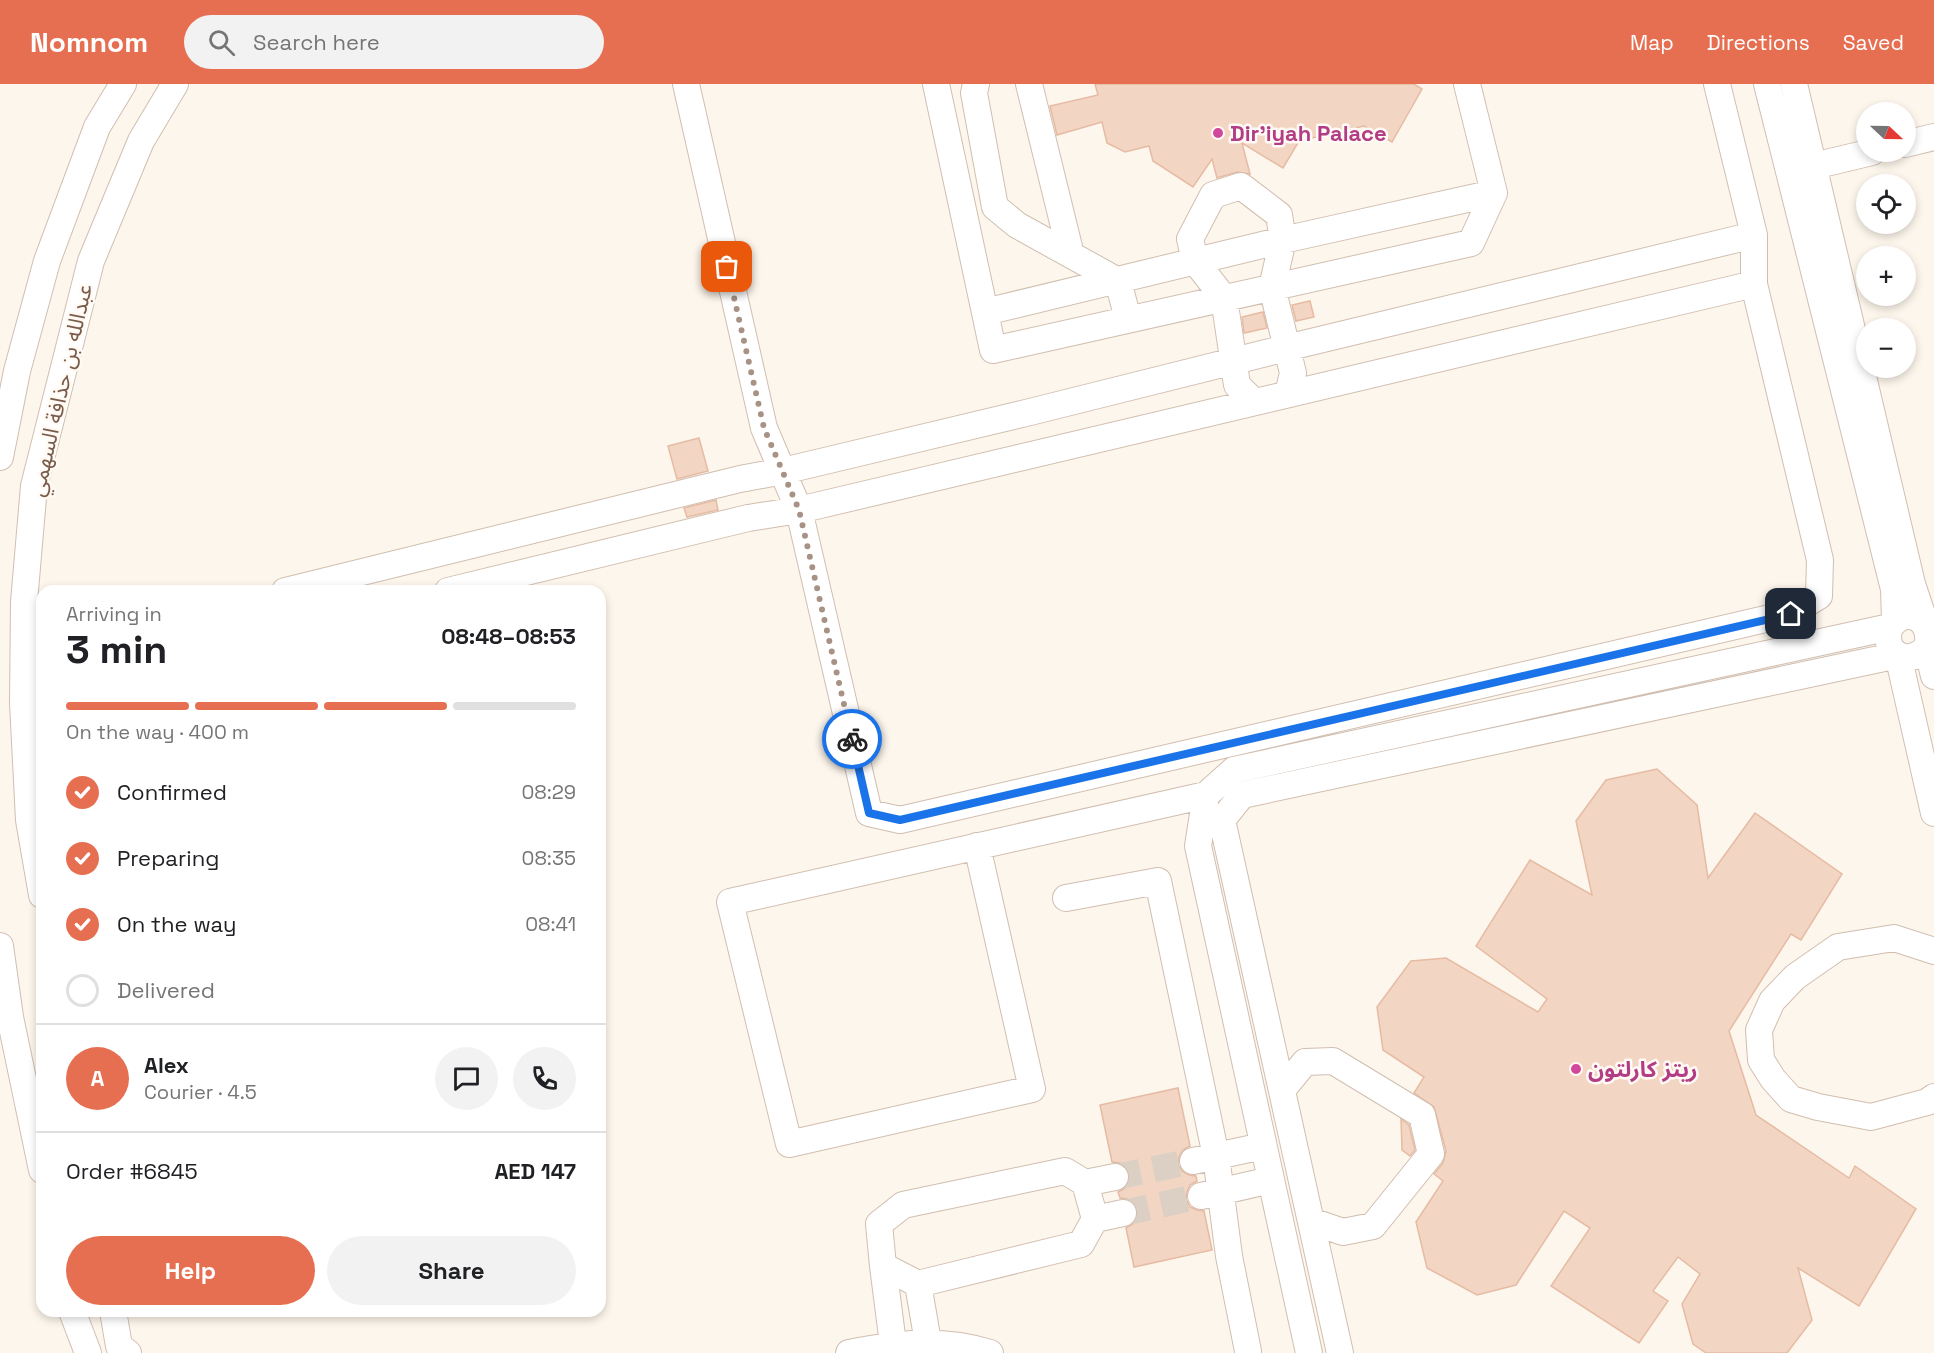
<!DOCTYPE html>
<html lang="en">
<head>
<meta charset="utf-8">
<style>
  :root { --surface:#fff; --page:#f2f2f2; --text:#202124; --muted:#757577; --line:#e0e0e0; --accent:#e76f51 }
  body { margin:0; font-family:"Space Grotesk","Noto Sans Arabic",sans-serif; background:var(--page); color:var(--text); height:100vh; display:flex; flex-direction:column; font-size:22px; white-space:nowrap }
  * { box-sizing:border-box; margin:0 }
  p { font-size:20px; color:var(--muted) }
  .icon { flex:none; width:33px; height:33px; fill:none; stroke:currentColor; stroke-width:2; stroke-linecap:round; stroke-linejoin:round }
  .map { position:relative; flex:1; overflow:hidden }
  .sheet { position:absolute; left:36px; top:501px; width:570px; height:732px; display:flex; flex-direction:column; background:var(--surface); border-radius:18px; box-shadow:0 3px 9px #0003 }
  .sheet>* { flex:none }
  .needle { width:39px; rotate:112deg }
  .tools { position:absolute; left:1856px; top:18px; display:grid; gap:12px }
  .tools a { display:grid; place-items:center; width:60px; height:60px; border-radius:50%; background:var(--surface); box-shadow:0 3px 9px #0003; font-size:30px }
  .pin { position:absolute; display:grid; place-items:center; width:51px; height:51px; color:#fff; margin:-26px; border-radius:12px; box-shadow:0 3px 9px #0006 }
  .courier { position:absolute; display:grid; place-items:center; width:60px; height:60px; margin:-30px; border:4px solid #1a73e8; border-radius:50%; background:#fff; color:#222; box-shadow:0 2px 8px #0007 }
  .headline em { font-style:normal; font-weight:700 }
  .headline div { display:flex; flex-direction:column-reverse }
  .headline { display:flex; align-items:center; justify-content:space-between; height:102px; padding:0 30px }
  h1 { font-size:39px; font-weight:700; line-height:45px }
  .bar { display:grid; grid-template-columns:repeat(4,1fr); gap:9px 6px; align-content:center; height:72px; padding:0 30px }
  .bar i { height:8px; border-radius:4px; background:var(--line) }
  .bar .on { background:var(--accent) }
  .bar p { grid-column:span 4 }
  .line { display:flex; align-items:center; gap:15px; padding:0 30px; border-top:2px solid var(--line) }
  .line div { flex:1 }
  .round { display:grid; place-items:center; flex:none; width:63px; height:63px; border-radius:32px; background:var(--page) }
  ol { padding:0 30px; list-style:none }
  li { display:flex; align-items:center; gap:18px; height:66px }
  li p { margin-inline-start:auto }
  li .icon { padding:6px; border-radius:50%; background:var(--accent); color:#fff; stroke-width:4 }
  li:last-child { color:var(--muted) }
  li i { width:33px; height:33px; border:3px solid var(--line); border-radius:50% }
  .primary-button { display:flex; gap:12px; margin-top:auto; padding:12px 30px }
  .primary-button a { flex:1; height:69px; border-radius:36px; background:var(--accent); color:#fff; font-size:24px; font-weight:700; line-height:69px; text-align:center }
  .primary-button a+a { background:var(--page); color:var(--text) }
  header { display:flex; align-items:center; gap:36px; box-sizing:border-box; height:84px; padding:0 30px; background:var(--accent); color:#fff }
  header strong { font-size:28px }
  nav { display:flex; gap:33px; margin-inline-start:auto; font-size:21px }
  .search { width:420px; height:54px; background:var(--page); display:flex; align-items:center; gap:15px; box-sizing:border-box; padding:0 21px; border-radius:33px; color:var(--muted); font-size:22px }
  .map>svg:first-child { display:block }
  .building { fill:#f3d5c3; stroke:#e6bba3; stroke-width:1.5 }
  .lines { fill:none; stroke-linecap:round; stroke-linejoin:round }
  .minor-tunnel { stroke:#dcd0c4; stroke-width:26; stroke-dasharray:26 13; stroke-linecap:butt }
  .minor-casing { stroke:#d1beb0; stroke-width:28 }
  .minor { stroke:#fff; stroke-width:26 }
  .done { stroke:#a89285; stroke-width:6; stroke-dasharray:0 10.8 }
  .route { stroke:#1a73e8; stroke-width:8 }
  .hotel-dot { fill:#d1479c; stroke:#fffaf3; stroke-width:2 }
  .labels { text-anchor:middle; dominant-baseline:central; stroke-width:5; stroke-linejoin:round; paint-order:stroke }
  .hotel-label { font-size:22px; font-weight:bold; fill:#b23c85; stroke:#fffaf3; text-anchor:start }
  .street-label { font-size:22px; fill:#7a5c4d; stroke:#fffaf3 }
</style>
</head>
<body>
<header>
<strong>Nomnom</strong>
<div class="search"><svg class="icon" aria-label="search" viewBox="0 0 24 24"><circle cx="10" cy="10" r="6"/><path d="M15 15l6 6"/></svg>Search here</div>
<nav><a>Map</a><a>Directions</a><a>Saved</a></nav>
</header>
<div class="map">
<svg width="1934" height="1269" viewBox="0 0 1934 1269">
  <rect width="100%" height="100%" fill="#fdf6ec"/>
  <path class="building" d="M1095 0H1414L1422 5 1392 58 1364 42 1299 57 1283 84 1242 59 1250 90 1237 88 1217 94 1212 75 1193 103 1153 77 1149 62 1125 68 1107 59 1102 38 1057 51 1050 22 1098 11Z
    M1310 217 1314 233 1296 237 1292 221Z
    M1263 228 1267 244 1244 249 1242 233Z
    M699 354 708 387 677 395 668 362Z
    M716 416 718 426 687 433 684 424Z
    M1657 685 1697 721 1708 794 1755 729 1842 790 1801 856 1791 850 1729 947 1756 1031 1849 1094 1855 1082 1916 1125 1859 1222 1798 1184 1812 1236 1787 1269H1706L1693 1260 1682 1220 1700 1190 1678 1173 1653 1207 1668 1217 1639 1259 1551 1202 1590 1144 1564 1127 1516 1201 1477 1211 1427 1184 1416 1138 1443 1097 1434 1090 1443 1079 1446 1067 1434 1023 1414 1009 1424 993 1383 966 1377 923 1411 877 1446 874 1538 928 1547 915 1476 862 1530 776 1592 811 1576 737 1606 696Z
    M1178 1004 1190 1062 1183 1066 1179 1073 1178 1080 1182 1087 1189 1091 1196 1092 1197 1097 1190 1101 1187 1108 1186 1115 1190 1123 1197 1126 1204 1127 1212 1166 1134 1183 1126 1144 1133 1140 1137 1133 1138 1126 1134 1119 1127 1115 1120 1114 1118 1108 1124 1105 1129 1098 1130 1089 1126 1083 1120 1079 1112 1078 1100 1021Z
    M1401 1035 1409 1041 1415 1066 1410 1072 1402 1066Z"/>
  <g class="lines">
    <path class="minor-tunnel" d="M1115 1093 1193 1077
      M1123 1129 1201 1112"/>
    <g class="minor-casing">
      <path id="minor" d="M686 0 764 344 799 426 869 729 900 736 1791 529 1819 512 1820 476 1754 200V151L1717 0
        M936 0 993 266 1471 159 1494 109 1467 0
        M976 0 974 9 995 123 1017 141 1118 197 1128 235
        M1029 0 1071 171
        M1767 0 1894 505 1895 536
        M1794 0 1912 500 1925 539
        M1905 60 1934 53
        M1797 86 1872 68
        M985 228 1283 156 1494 109
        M1254 318 1237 301 1224 214 1195 177 1190 155 1213 111 1241 102 1279 131 1283 156 1272 203 1293 289 1288 310
        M0 373 17 287 47 177 97 43 123 0
        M285 507 740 395 783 387 1030 328 1286 264 1754 151
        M448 507 748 434 799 426 1754 200
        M1927 563 1934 592
        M977 762 1032 1005 789 1060 730 818 1206 711
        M42 811 29 736 23 619 24 518 34 402 91 177 141 57 175 0
        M1066 814 1158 797 1216 1072 1229 1172 1248 1267
        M0 862 10 933 42 1086
        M1934 867 1894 854 1838 863 1795 893 1772 917 1759 946 1761 976 1773 995 1791 1015 1818 1023 1871 1033 1927 1018 1934 1013
        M1282 1006 1305 978 1333 977 1422 1031 1431 1070 1373 1142 1343 1148 1311 1137
        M1193 1077 1263 1062
        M1065 1087 1085 1099 1095 1135 1081 1160 918 1200 883 1182 879 1140 903 1121Z
        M1085 1099 1115 1093
        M1201 1112 1271 1096
        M1095 1135 1123 1129
        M883 1182 893 1260
        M918 1200 928 1258
        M72 1227 88 1269
        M113 1227 119 1262 128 1269
        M849 1269C897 1259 942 1254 990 1269
        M1309 1269 1198 762 1206 711 1234 686 1890 543C1907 520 1934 536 1927 563 1909 584 1881 570 1890 543
        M1340 1269 1222 736 1242 711 1898 571 1934 729"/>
    </g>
    <use href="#minor" class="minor"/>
  </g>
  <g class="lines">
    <path class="done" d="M727 183 764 344 799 426 852 655"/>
    <path class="route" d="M852 655 869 729 900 736 1791 530"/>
  </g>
  <g class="hotel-dot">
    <circle cx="1218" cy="49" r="6"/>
    <circle cx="1576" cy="985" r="6"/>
  </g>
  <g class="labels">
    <g class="hotel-label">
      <text x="1230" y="49">Dir'iyah Palace</text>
      <text x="1588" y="985">ريتز كارلتون</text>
    </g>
    <g class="street-label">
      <text transform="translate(60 306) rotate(-77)">عبدالله بن حذافة السهمي</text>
    </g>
  </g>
</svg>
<div class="tools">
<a><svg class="needle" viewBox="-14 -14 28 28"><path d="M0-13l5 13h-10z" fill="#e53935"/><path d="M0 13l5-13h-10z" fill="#757577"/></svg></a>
<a><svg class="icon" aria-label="locate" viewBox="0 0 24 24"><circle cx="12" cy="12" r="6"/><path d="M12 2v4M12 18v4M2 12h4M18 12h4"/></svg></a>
<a>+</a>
<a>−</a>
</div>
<div class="pin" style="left:727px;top:183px;background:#ea580c"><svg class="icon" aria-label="bag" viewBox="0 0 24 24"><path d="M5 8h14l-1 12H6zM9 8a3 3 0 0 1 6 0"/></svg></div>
<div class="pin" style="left:1791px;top:530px;background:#1f2937"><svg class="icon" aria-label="home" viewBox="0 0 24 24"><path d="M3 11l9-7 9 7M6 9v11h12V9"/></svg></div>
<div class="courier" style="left:852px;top:655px"><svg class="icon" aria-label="bike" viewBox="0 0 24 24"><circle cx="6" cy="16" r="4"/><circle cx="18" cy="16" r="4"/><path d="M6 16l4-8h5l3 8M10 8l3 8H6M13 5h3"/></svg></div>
<section class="sheet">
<div class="headline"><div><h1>3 min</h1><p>Arriving in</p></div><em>08:48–08:53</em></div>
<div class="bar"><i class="on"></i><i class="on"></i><i class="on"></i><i></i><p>On the way · 400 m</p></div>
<ol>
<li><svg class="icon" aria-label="check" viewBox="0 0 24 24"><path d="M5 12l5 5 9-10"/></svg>Confirmed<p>08:29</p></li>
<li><svg class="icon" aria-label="check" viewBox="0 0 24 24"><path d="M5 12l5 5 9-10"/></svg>Preparing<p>08:35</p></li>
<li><svg class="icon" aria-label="check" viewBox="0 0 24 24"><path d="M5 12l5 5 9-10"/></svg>On the way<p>08:41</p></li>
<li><i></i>Delivered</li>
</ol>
<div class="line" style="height:108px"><b class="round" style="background:var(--accent);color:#fff">A</b><div><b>Alex</b><p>Courier · 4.5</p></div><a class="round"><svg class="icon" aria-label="chat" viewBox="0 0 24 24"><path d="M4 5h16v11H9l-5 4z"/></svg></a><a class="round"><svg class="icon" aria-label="phone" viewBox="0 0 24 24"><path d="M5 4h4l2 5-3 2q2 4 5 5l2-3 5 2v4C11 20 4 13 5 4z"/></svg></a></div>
<div class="line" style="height:78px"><div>Order #6845</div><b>AED 147</b></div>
<div class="primary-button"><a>Help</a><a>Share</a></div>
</section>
</div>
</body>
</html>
